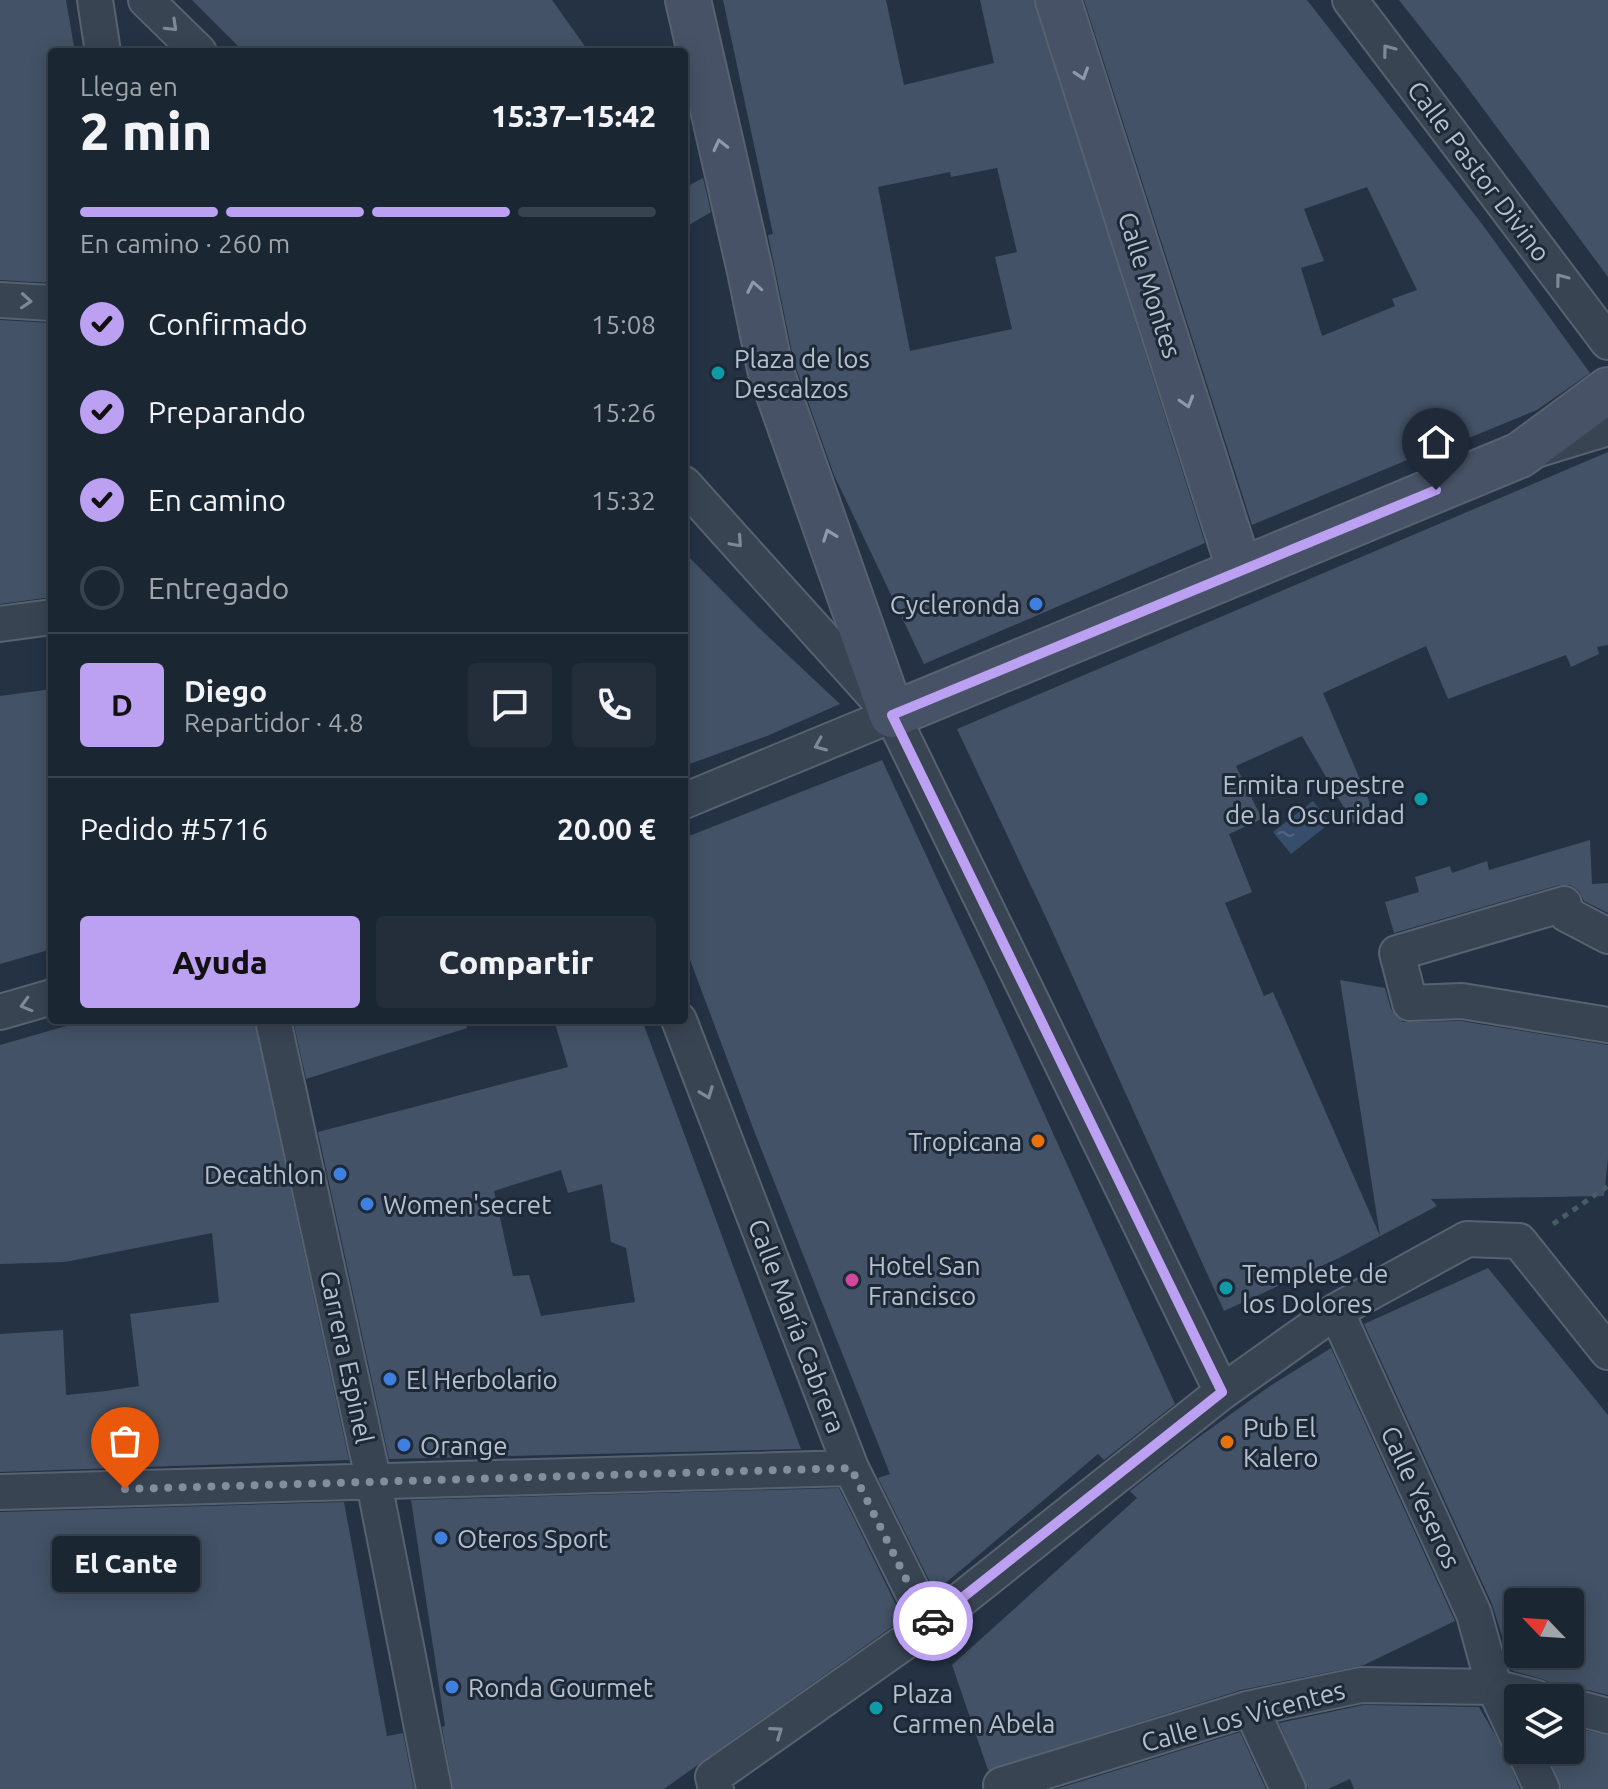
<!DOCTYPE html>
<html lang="es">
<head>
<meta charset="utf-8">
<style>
  :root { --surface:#1b2633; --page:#242e3b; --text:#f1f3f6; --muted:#a0a5ac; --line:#39434e; --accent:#bca0f2 }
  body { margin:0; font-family:Ubuntu,sans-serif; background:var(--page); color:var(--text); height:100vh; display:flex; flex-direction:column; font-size:30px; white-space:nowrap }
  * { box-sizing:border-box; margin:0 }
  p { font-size:26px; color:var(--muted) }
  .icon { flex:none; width:44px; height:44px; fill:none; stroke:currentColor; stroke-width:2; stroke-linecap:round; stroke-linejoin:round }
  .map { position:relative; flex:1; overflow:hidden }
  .sheet { position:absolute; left:48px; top:48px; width:640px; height:976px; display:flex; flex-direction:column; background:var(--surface); border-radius:8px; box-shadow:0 4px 20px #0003,0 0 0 2px var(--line) }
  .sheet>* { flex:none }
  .needle { width:52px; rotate:295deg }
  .buttons { position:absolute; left:1504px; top:1588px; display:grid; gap:16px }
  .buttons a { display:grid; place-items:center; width:80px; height:80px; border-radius:8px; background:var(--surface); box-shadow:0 4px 20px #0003,0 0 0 2px var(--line); font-size:40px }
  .pin { position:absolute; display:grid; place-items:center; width:68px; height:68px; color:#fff; margin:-82px -34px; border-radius:50% 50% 50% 0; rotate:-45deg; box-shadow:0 0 8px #0007 }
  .pin .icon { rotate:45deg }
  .courier { position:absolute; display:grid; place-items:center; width:80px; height:80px; margin:-40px; border:6px solid #bca0f2; border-radius:50%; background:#fff; color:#222; box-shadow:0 2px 10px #0007 }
  .bubble { position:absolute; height:56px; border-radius:8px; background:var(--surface); box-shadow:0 4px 20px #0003,0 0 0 2px var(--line); font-size:26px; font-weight:800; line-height:56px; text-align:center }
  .head em { font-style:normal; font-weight:800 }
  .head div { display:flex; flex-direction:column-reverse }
  .head { display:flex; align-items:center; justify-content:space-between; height:136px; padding:0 32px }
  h1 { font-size:52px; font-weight:800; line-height:60px }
  .bar { display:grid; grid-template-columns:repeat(4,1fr); gap:12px 8px; align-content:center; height:96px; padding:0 32px }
  .bar i { height:10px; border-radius:6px; background:var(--line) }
  .bar .current { background:var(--accent) }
  .bar p { grid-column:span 4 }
  .line { display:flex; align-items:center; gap:20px; padding:0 32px; border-top:2px solid var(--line) }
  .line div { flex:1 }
  .round { display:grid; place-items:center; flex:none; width:84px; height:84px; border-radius:8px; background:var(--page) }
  ol { padding:0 32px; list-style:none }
  li { display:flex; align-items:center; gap:24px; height:88px }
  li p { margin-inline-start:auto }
  li .icon { padding:8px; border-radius:50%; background:var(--accent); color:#111; stroke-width:4 }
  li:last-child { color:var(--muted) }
  li i { width:44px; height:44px; border:4px solid var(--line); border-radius:50% }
  .cta { display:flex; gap:16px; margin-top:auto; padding:16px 32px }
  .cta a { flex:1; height:92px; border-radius:8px; background:var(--accent); color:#111; font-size:32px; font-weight:800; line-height:92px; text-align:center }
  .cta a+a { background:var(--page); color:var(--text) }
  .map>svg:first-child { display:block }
  .water { fill:url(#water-ripples) }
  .building { fill:#435266; fill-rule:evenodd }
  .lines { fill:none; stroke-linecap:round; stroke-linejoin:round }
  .street-casing { stroke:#576270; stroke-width:38 }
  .secondary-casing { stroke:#576270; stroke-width:48 }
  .path { stroke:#455e61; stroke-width:5; stroke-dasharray:6 6; stroke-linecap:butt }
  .street { stroke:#394453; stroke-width:34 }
  .secondary { stroke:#475266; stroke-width:44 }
  .oneway { stroke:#7e8896 }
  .oneway2 { stroke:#8f99a9 }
  .done { stroke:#838e9d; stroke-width:8; stroke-dasharray:0 14.4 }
  .route { stroke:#bca0f2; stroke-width:10 }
  .culture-dot { fill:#0f9aa8; stroke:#1e2938; stroke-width:3 }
  .shop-dot { fill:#3f7fe0; stroke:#1e2938; stroke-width:3 }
  .food-dot { fill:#e8710a; stroke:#1e2938; stroke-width:3 }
  .hotel-dot { fill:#d1479c; stroke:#1e2938; stroke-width:3 }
  .labels { text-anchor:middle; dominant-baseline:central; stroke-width:6; stroke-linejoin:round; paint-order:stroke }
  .street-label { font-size:26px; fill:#b6bfcd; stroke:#1e2938 }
  .poi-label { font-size:26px; fill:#b6bfcd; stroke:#1e2938; text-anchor:start }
</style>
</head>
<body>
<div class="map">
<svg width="1608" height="1789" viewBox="0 0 1608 1789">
  <defs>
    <pattern id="water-ripples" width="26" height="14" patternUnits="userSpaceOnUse" patternTransform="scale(2)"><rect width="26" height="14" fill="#374d6c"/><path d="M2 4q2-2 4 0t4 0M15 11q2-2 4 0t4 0" fill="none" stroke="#526580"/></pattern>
  </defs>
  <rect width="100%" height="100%" fill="#243244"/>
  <path class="water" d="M1313 801 1330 823 1291 854 1273 832Z"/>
  <path class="building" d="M0 0H66L75 52H52V283L0 280Z
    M192 0H552L589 52H244Z
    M723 0H886L904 85 994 63 980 0H1034L1205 543 924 664 834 475 794 362 768 235 773 234ZM997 168 1017 252 995 257 1012 329 910 351 878 187 950 172 951 177Z
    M1084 0H1307L1482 224 1590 373 1537 410 1420 458 1419 455 1252 525ZM1367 187 1417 290 1392 299 1395 306 1322 336 1301 268 1324 261 1304 209Z
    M1399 0H1608V277L1461 79Z
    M703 178 711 212 684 228V188Z
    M0 320 52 323V597L0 604Z
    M1608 452V645L1597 647 1599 654 1571 667 1566 655 1448 699 1426 646 1323 693 1374 812 1353 823 1302 736 1236 766 1262 819 1229 834 1252 892 1225 903 1264 996 1273 992 1380 1236 1340 980 1385 988 1391 1009 1403 1022 1461 1021 1608 1045V1158L1604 1196 1431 1199 1437 1206 1339 1258 1224 1311 1048 922 957 729Z
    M684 552 757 626 840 704 767 736 684 766Z
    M52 689V949L0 964V696Z
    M882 760 984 980 1175 1404 1104 1460 1098 1454 935 1592 878 1478 890 1474 756 1136 684 944V838Z
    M1590 840 1592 884 1608 883V913L1584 901 1579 891 1570 885H1559L1394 933 1385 902 1419 892 1415 877 1450 866 1452 873 1487 861 1489 870Z
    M87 1020H254L349 1460 0 1472V1334L63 1330 66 1395 106 1391 139 1386 130 1314 219 1302 212 1233 65 1262 0 1264V1045Z
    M293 1020H466L467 1028 306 1079Z
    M554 1020H642L801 1449 389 1459 318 1132 568 1067ZM561 1170 568 1193 602 1184 611 1242 626 1248 635 1302 541 1316 529 1275 513 1276 494 1191Z
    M1488 1268 1608 1415V1695L1575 1687 1563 1688 1542 1679 1513 1671 1492 1604 1364 1324ZM1518 1602H1570V1654H1518Z
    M1331 1348 1455 1621 1364 1665 1241 1690 988 1770 952 1665 1137 1498 1130 1491 1192 1442 1270 1386Z
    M839 1488 903 1619 664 1789H453L442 1727 445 1726 411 1500Z
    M344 1502 387 1736 403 1733 414 1789H0V1512Z
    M1363 1705 1479 1707 1505 1752 1520 1789H1354L1350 1779 1328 1789H1308L1279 1723Z
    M1570 1727 1608 1735V1789H1562L1546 1750H1570Z
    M1240 1732 1266 1789H1056Z"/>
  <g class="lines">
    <g class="street-casing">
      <path id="street" d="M95 0 103 52
        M146 0 199 52
        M1350 0 1608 342
        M0 300 52 303
        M1539 449 1608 428
        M684 484 892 715 1222 1392
        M0 624 52 617
        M684 801 892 715
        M1608 936 1566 914 1564 904 1397 953 1410 1003 1462 1001 1608 1025
        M0 1012 52 997
        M273 1020 374 1483 434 1789
        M679 1020 851 1468 929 1625
        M1336 1311 1474 1614 1494 1687 1518 1738
        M0 1492 851 1468
        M1570 1706 1608 1716
        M1258 1724 1288 1789
        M1524 1750 1542 1789
        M1001 1785 1247 1709 1361 1685 1494 1687 1537 1698
        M716 1789 713 1777 929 1625 1222 1392 1336 1311 1467 1239 1519 1241 1608 1352"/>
    </g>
    <g class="secondary-casing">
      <path id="secondary" d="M688 0 750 271 770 369 892 715 1520 455 1608 390
        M1058 0 1240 571"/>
    </g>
    <path class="path" d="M1553 1224 1608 1186"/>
    <use href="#street" class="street"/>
    <use href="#secondary" class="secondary"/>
  </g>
  <defs><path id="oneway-chevron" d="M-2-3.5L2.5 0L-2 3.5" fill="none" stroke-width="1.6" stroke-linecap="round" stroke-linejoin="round" transform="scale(2)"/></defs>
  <g class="oneway">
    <use href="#oneway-chevron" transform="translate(172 26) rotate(44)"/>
    <use href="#oneway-chevron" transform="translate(1388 50) rotate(-127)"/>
    <use href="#oneway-chevron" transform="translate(1561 279) rotate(-127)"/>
    <use href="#oneway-chevron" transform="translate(26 301) rotate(4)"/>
    <use href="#oneway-chevron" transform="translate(737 542) rotate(48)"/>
    <use href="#oneway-chevron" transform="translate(820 745) rotate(157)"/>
    <use href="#oneway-chevron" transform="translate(26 1005) rotate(164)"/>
    <use href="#oneway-chevron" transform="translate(707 1093) rotate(69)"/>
    <use href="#oneway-chevron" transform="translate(777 1732) rotate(-35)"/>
  </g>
  <g class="oneway2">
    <use href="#oneway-chevron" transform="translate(1082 74) rotate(72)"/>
    <use href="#oneway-chevron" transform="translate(720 145) rotate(-103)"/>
    <use href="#oneway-chevron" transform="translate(754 287) rotate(-101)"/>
    <use href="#oneway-chevron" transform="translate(1187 402) rotate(73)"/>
    <use href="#oneway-chevron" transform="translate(829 535) rotate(-110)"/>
  </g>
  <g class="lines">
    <path class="done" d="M125 1489 851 1468 929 1625 933 1621"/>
    <path class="route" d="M933 1621 1222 1392 892 715 1436 490"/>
  </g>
  <g class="culture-dot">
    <circle cx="718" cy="373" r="8"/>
    <circle cx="1421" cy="799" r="8"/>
    <circle cx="1226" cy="1288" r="8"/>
    <circle cx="876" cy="1708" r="8"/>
  </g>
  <g class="shop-dot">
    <circle cx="1036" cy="604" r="8"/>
    <circle cx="340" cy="1174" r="8"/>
    <circle cx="367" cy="1204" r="8"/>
    <circle cx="390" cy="1379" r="8"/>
    <circle cx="404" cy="1445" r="8"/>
    <circle cx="441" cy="1538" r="8"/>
    <circle cx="452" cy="1687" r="8"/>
  </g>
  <g class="food-dot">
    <circle cx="1038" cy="1141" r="8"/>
    <circle cx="1227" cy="1442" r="8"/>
  </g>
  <circle class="hotel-dot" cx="852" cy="1280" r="8"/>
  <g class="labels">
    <g class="street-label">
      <text transform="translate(1479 171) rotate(53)">Calle Pastor Divino</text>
      <text transform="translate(1150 285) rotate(72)">Calle Montes</text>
      <text transform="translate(797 1326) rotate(69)">Calle María Cabrera</text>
      <text transform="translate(347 1357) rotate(78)">Carrera Espinel</text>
      <text transform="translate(1421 1497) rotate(65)">Calle Yeseros</text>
      <text transform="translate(1243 1716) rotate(-15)">Calle Los Vicentes</text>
    </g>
    <g class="poi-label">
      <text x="734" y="358">Plaza de los<tspan x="734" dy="30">Descalzos</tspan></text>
      <text x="1020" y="604" text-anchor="end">Cycleronda</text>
      <text x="1405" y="784" text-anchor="end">Ermita rupestre<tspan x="1405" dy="30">de la Oscuridad</tspan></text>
      <text x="1022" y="1141" text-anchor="end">Tropicana</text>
      <text x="324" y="1174" text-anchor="end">Decathlon</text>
      <text x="383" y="1204">Women'secret</text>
      <text x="868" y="1265">Hotel San<tspan x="868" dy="30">Francisco</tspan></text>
      <text x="1242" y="1273">Templete de<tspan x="1242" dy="30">los Dolores</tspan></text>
      <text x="406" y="1379">El Herbolario</text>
      <text x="1243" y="1427">Pub El<tspan x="1243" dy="30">Kalero</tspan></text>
      <text x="420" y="1445">Orange</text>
      <text x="457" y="1538">Oteros Sport</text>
      <text x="468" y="1687">Ronda Gourmet</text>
      <text x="892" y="1693">Plaza<tspan x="892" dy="30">Carmen Abela</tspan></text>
    </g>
  </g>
</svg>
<div class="buttons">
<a><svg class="needle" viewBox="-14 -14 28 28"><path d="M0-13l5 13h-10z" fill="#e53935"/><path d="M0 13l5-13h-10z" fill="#a0a5ac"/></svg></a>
<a><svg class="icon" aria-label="layers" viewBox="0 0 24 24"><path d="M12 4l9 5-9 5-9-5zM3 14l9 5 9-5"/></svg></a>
</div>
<div class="pin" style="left:125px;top:1489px;background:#ea580c"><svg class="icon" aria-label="bag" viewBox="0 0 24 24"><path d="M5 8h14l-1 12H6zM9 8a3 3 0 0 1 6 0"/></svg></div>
<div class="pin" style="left:1436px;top:490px;background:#1f2937"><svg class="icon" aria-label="home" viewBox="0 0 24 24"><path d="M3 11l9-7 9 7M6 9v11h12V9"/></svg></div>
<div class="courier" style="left:933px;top:1621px"><svg class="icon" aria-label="car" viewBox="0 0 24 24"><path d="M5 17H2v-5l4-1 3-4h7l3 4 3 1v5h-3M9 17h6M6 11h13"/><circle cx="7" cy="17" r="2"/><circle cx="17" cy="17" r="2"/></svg></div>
<div class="bubble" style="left:52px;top:1536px;width:148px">El Cante</div>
<section class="sheet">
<div class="head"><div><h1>2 min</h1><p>Llega en</p></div><em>15:37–15:42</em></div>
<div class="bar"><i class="current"></i><i class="current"></i><i class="current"></i><i></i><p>En camino · 260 m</p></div>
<ol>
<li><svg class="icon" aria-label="check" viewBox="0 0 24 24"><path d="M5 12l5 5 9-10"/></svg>Confirmado<p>15:08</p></li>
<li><svg class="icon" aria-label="check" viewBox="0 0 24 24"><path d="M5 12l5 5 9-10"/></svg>Preparando<p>15:26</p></li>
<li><svg class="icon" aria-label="check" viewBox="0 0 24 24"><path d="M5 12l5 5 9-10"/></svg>En camino<p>15:32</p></li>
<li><i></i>Entregado</li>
</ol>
<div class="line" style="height:144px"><b class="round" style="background:var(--accent);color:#111">D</b><div><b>Diego</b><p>Repartidor · 4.8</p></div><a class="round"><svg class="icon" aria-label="chat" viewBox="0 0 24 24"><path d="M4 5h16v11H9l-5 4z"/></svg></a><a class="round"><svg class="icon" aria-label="phone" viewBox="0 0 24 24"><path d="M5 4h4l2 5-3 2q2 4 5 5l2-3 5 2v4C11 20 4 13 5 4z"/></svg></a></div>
<div class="line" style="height:104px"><div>Pedido #5716</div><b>20.00 €</b></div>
<div class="cta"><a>Ayuda</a><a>Compartir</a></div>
</section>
</div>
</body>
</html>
